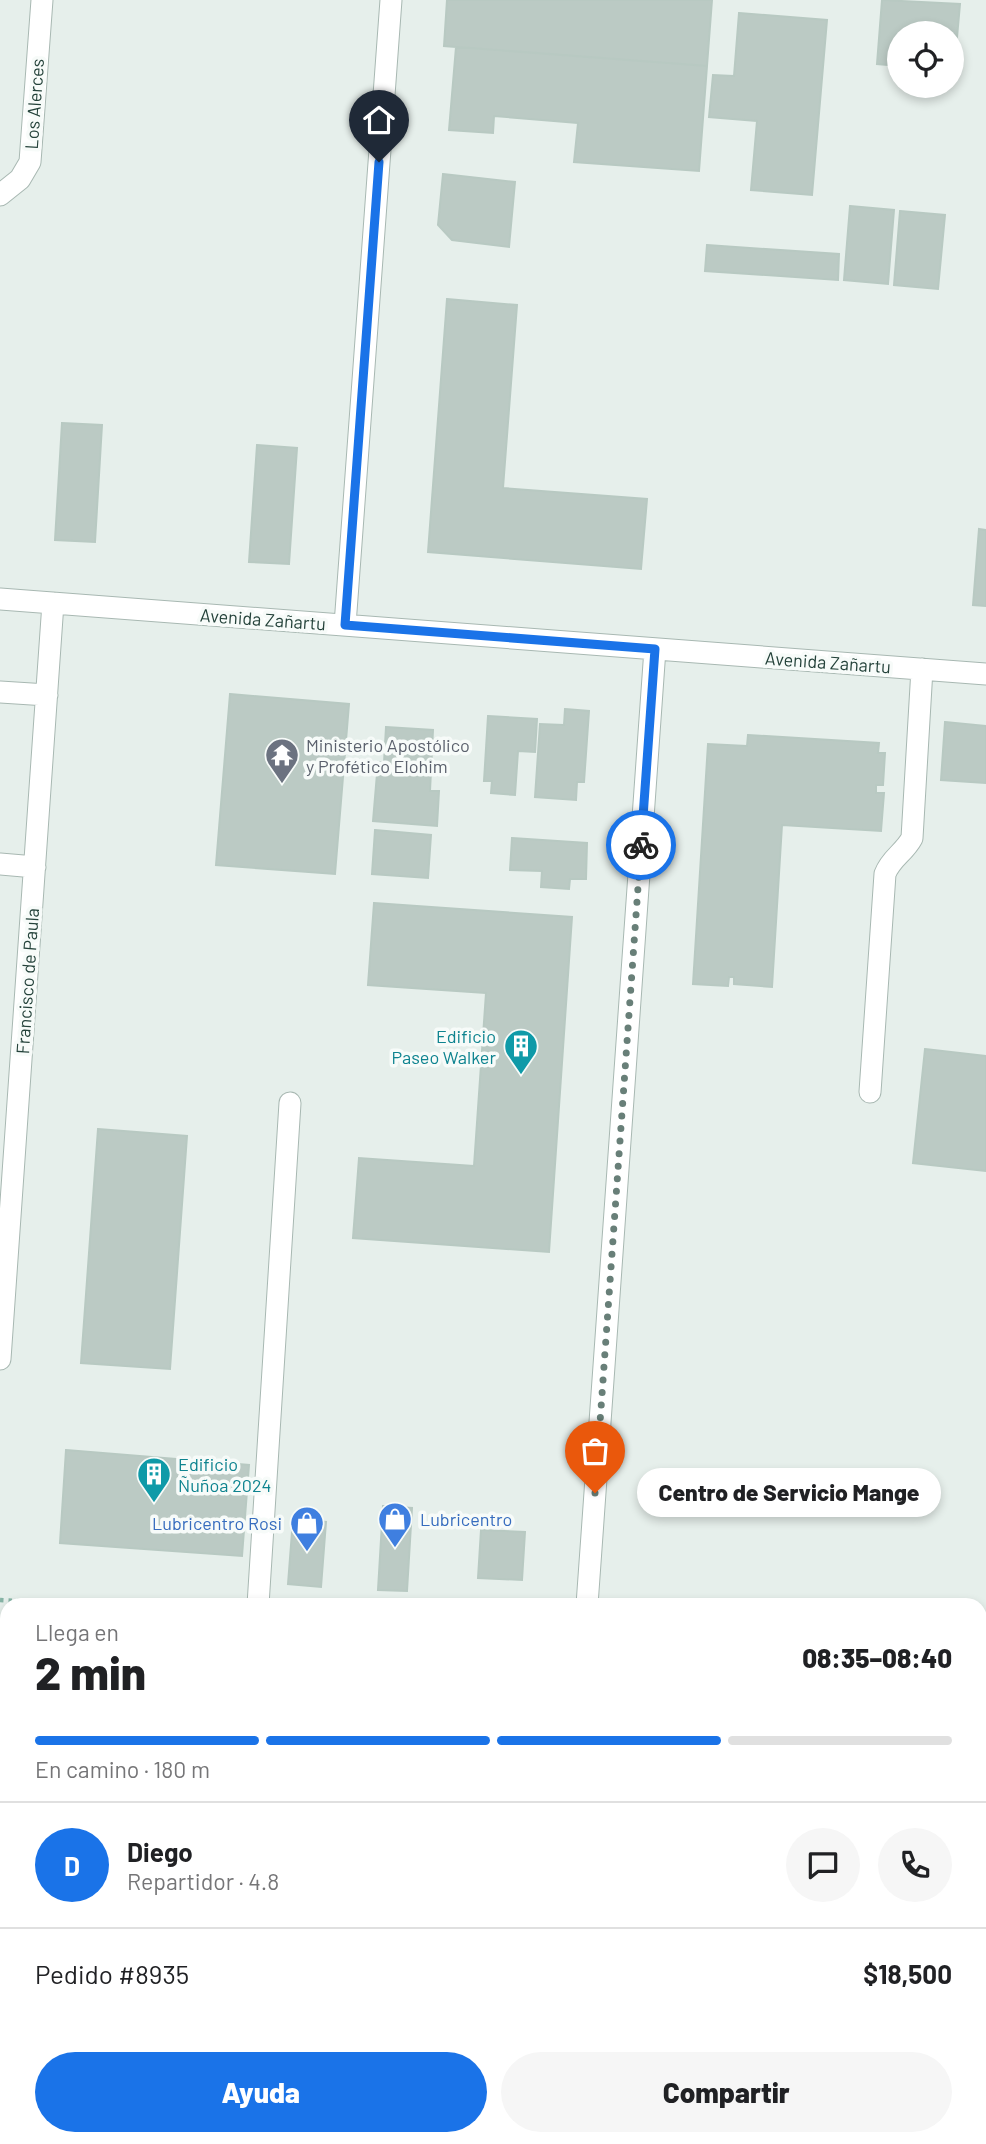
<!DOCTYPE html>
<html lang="es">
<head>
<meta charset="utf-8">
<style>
  :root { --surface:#fff; --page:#f6f6f6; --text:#202124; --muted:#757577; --line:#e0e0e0; --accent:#1a73e8 }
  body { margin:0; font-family:Barlow,sans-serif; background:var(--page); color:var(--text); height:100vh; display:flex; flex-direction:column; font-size:26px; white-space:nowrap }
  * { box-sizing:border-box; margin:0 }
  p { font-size:23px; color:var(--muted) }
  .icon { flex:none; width:38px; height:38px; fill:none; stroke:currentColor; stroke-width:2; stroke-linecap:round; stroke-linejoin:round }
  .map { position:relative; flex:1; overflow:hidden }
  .side { position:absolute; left:0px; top:1598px; width:987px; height:548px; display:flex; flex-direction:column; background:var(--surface); border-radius:21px 21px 0 0; box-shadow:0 4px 10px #0003 }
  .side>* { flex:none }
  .buttons { position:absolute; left:887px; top:21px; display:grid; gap:14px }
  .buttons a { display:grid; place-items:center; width:77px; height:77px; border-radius:50%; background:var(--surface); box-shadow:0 4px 10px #0003; font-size:35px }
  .pin { position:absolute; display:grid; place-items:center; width:60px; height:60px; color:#fff; margin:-72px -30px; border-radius:50% 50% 50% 0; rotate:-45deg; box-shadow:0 0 7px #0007 }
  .pin .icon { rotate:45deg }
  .courier { position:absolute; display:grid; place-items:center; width:70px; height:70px; margin:-35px; border:5px solid #1a73e8; border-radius:50%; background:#fff; color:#222; box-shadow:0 2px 9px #0007 }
  .bubble { position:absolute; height:49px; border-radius:24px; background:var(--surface); box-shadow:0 4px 10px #0003; font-size:23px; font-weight:800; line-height:49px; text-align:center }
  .summary em { font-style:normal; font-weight:800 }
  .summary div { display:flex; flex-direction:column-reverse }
  .summary { display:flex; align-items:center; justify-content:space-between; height:119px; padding:0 35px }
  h1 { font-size:46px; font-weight:800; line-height:52px }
  .bar { display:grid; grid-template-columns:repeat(4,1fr); gap:10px 7px; align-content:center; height:84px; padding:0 35px }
  .bar i { height:9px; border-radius:5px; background:var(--line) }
  .bar .selected { background:var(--accent) }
  .bar p { grid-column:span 4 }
  .line { display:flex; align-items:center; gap:18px; padding:0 35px; border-top:2px solid var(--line) }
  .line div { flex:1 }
  .round { display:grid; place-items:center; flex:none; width:74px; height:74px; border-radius:37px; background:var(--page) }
  .button { display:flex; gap:14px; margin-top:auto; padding:14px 35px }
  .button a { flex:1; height:80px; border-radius:42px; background:var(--accent); color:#fff; font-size:28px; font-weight:800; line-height:80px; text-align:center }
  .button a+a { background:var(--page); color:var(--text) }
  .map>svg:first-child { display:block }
  .green { fill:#bfe0c8 }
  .building { fill:#bbcac4; stroke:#b8c9c2; stroke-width:2 }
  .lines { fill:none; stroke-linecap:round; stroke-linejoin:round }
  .minor-casing { stroke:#a8b8b2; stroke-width:23 }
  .major-casing { stroke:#c2cac8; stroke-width:23 }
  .path { stroke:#86b3a5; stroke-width:4.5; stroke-dasharray:3.5 5; stroke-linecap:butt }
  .minor { stroke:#fff; stroke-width:21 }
  .major { stroke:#6aa596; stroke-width:21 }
  .done { stroke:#687f78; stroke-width:7; stroke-dasharray:0 12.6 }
  .route { stroke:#1a73e8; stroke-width:9 }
  .labels { text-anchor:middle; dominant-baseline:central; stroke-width:7; stroke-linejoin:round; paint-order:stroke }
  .street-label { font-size:18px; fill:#24423a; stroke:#f7fbf9 }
  .worship-label { font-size:18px; fill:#5b616d; stroke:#f7fbf9; text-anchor:start }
  .culture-label { font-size:18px; fill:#0d838f; stroke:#f7fbf9; text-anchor:end }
  .shop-label { font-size:18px; fill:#366cbe; stroke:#f7fbf9; text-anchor:start }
</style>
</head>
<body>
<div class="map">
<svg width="986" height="2144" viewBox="0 0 986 2144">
  <rect width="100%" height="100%" fill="#e6efeb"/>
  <path class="green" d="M0 1676 7 1677V1749H0Z
    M980 1735H986V1818L980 1817Z"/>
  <path class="building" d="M447 0H712L707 66 444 46Z
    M882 0 960 4 954 71 952 70V33H900V66L877 64Z
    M739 13 827 20 812 195 751 190 757 121 709 117 713 75 734 76Z
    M456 47 707 66 699 171 574 162 578 123 494 116 493 133 449 130Z
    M443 174 515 182 509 247 452 240 438 225Z
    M850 206 894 210 888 284 844 280Z
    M900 211 945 215 938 289 894 285Z
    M707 245 839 254 838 280 705 271Z
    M447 299 517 305 503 488 647 499 641 569 428 552Z
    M62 423 102 425 95 542 55 540Z
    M257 445 297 448 289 564 249 562Z
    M979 529 986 530V606L973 605Z
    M230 694 349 704 335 874 216 865Z
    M565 709 589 711 584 782H577L576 800 535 797 540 724 564 725Z
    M488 716 537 719 535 752 518 751 515 795 491 793 492 781H484Z
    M945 722 986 726V783L941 780Z
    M386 727 433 730 430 791H439L437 826 373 821 378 762 384 763Z
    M748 735 879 743 878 753H885L883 785H876V793H884L881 831 782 825 772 987 734 984V977H729L728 986 693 984 708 744 747 746Z
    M375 830 431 835 428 878 372 874Z
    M512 838 587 843 586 879H570L569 889 541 887 542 871 510 870Z
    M374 903 572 917 549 1252 353 1238 359 1158 474 1166 486 993 368 985Z
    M925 1049 986 1056V1171L913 1163Z
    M98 1129 187 1136 170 1369 81 1363Z
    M66 1450 249 1465 242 1556 60 1543Z
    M383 1506 412 1508 407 1591 378 1590Z
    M293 1519 326 1522 321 1587 288 1584Z
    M481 1530 525 1532 522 1580 478 1578Z
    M0 1854 7 1855V1896L0 1895Z
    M980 1901H986V2000H980Z
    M0 1974H7V2037L0 2036Z
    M980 2044 986 2045 985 2143 943 2140 980 2138Z
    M0 2130H7V2138H30L29 2144H0Z
    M62 2138H104V2144H62Z
    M120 2138 163 2140 162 2144H119Z
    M215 2138H257V2144H214Z"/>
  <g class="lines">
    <g class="minor-casing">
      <path id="minor" d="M0 195 20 179 30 162 42 0
        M0 599 986 674
        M345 625 391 0
        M0 692 47 695
        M0 864 35 867
        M870 1092 885 874C891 858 904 853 912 838L922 669
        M0 1359 53 603
        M258 1605 290 1103
        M587 1605 655 649
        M0 1774 7 1775
        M980 1832H986
        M0 2081H7
        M298 2138 303 2144"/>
    </g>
    <g class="major-casing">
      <path id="major" d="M0 1643 7 1644
        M980 1703 986 1704"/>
    </g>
    <path class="path" d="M0 1600 82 1605
      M980 1660H986
      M0 1814 7 1815
      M980 1874H986"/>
    <use href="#minor" class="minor"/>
    <use href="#major" class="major"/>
  </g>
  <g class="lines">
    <path class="done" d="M595 1493 641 845"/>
    <path class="route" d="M379 162 345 625 655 649 641 845"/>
  </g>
  <defs>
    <g id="temple-pin" transform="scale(1.75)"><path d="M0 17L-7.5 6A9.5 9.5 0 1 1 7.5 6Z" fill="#6b7280" stroke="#f7fbf9"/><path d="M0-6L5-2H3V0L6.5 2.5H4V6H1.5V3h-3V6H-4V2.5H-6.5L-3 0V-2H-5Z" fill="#fff"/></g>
    <g id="building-pin" transform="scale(1.75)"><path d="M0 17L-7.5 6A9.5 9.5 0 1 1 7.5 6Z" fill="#0f9aa8" stroke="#f7fbf9"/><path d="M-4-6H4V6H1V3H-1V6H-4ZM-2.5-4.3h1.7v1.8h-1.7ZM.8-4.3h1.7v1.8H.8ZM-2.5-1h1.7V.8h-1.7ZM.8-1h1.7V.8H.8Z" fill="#fff"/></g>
    <g id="shop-pin" transform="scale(1.75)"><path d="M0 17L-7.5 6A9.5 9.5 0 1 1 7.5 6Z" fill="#3f7fe0" stroke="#f7fbf9"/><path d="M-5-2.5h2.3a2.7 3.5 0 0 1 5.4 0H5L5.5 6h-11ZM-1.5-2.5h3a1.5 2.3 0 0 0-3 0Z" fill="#fff"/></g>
  </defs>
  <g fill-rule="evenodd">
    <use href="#temple-pin" x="282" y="755"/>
    <use href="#building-pin" x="521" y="1046"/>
    <use href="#building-pin" x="154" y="1474"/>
    <use href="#shop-pin" x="395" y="1519"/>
    <use href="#shop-pin" x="307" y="1523"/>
  </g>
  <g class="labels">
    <g class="street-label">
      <text transform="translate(34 104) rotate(-86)">Los Alerces</text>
      <text transform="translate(263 619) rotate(4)">Avenida Zañartu</text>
      <text transform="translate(828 662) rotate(4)">Avenida Zañartu</text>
      <text transform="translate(27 981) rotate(-86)">Francisco de Paula</text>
    </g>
    <g class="worship-label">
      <text x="306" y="745">Ministerio Apostólico<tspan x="306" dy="21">y Profético Elohim</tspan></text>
    </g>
    <g class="culture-label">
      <text x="496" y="1036">Edificio<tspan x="496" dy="21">Paseo Walker</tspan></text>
      <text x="178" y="1464" text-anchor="start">Edificio<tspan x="178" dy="21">Ñuñoa 2024</tspan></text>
    </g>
    <g class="shop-label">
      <text x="420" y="1519">Lubricentro</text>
      <text x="282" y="1523" text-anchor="end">Lubricentro Rosi</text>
    </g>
  </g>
</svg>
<div class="buttons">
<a><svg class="icon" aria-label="locate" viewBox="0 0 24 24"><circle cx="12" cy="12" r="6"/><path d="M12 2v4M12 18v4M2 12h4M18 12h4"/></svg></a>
</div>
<div class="pin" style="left:595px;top:1493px;background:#ea580c"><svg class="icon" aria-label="bag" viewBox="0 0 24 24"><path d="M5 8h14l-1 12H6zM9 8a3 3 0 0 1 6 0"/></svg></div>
<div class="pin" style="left:379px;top:162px;background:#1f2937"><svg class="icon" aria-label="home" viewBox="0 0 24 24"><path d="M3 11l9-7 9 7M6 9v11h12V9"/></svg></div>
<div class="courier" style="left:641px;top:845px"><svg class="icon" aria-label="bike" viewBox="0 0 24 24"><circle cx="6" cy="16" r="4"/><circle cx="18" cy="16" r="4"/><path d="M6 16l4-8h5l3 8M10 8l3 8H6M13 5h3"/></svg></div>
<div class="bubble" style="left:637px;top:1468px;width:304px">Centro de Servicio Mange</div>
<section class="side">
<div class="summary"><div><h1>2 min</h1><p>Llega en</p></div><em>08:35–08:40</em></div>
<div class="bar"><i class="selected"></i><i class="selected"></i><i class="selected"></i><i></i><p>En camino · 180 m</p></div>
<div class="line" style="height:126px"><b class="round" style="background:var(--accent);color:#fff">D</b><div><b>Diego</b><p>Repartidor · 4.8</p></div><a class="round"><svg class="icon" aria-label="chat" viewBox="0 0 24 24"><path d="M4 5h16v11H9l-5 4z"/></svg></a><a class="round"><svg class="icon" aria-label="phone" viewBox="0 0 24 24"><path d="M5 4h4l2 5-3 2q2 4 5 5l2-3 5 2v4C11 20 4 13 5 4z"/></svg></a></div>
<div class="line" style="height:91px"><div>Pedido #8935</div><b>$18,500</b></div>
<div class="button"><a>Ayuda</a><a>Compartir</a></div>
</section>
</div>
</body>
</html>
